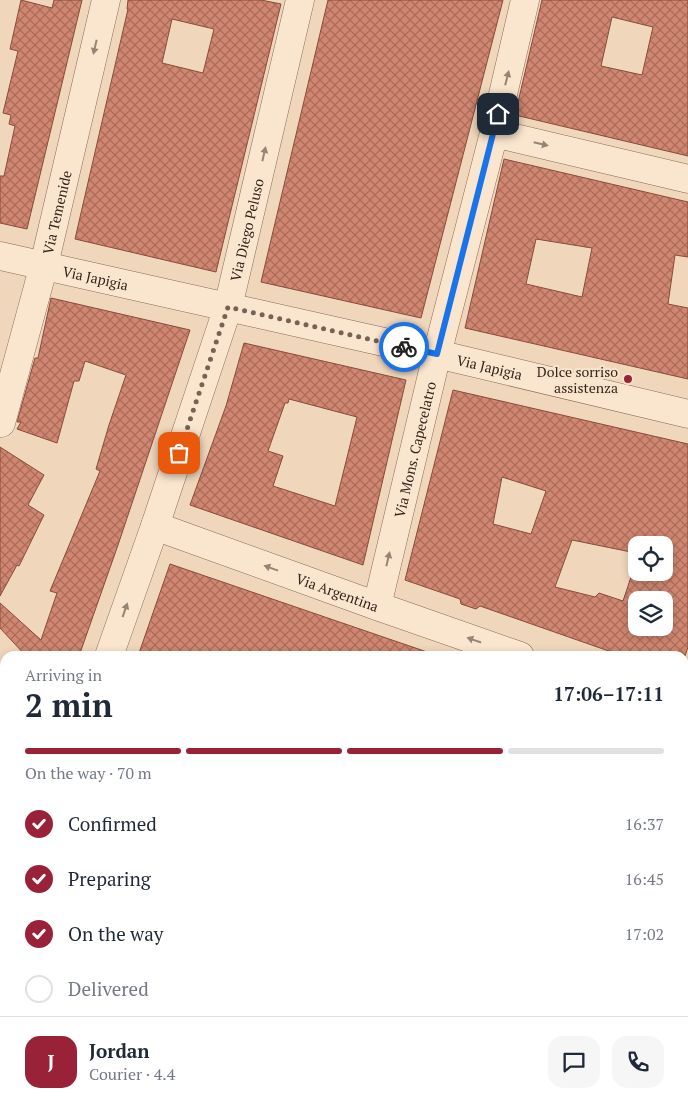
<!DOCTYPE html>
<html lang="en">
<head>
<meta charset="utf-8">
<style>
  :root { --surface:#fff; --page:#f6f6f7; --text:#1f2937; --muted:#747a83; --line:#e0e1e3; --accent:#992239 }
  body { margin:0; font-family:"PT Serif",serif; background:var(--page); color:var(--text); height:100vh; display:flex; flex-direction:column; font-size:19px; white-space:nowrap }
  * { box-sizing:border-box; margin:0 }
  p { font-size:16px; color:var(--muted) }
  .icon { flex:none; width:28px; height:28px; fill:none; stroke:currentColor; stroke-width:2; stroke-linecap:round; stroke-linejoin:round }
  .map { position:relative; flex:1; overflow:hidden }
  .side { position:absolute; left:0px; top:651px; width:689px; height:466px; display:flex; flex-direction:column; background:var(--surface); border-radius:15px 15px 0 0; box-shadow:0 2px 8px #0003 }
  .side>* { flex:none }
  .controls { position:absolute; left:628px; top:536px; display:grid; gap:10px }
  .controls a { display:grid; place-items:center; width:45px; height:45px; border-radius:10px; background:var(--surface); box-shadow:0 2px 8px #0003; font-size:25px }
  .pin { position:absolute; display:grid; place-items:center; width:42px; height:42px; color:#fff; margin:-21px; border-radius:10px; box-shadow:0 2px 8px #0006 }
  .courier { position:absolute; display:grid; place-items:center; width:50px; height:50px; margin:-25px; border:4px solid #1a73e8; border-radius:50%; background:#fff; color:#222; box-shadow:0 1px 6px #0007 }
  .headline em { font-style:normal; font-weight:800 }
  .headline div { display:flex; flex-direction:column-reverse }
  .headline { display:flex; align-items:center; justify-content:space-between; height:85px; padding:0 25px }
  h1 { font-size:32px; font-weight:800; line-height:38px }
  .bar { display:grid; grid-template-columns:repeat(4,1fr); gap:8px 5px; align-content:center; height:60px; padding:0 25px }
  .bar i { height:6px; border-radius:4px; background:var(--line) }
  .bar .selected { background:var(--accent) }
  .bar p { grid-column:span 4 }
  .line { display:flex; align-items:center; gap:12px; padding:0 25px; border-top:1px solid var(--line) }
  .line div { flex:1 }
  .round { display:grid; place-items:center; flex:none; width:52px; height:52px; border-radius:15px; background:var(--page) }
  ol { padding:0 25px; list-style:none }
  li { display:flex; align-items:center; gap:15px; height:55px }
  li p { margin-inline-start:auto }
  li .icon { padding:5px; border-radius:50%; background:var(--accent); color:#fff; stroke-width:4 }
  li:last-child { color:var(--muted) }
  li i { width:28px; height:28px; border:2px solid var(--line); border-radius:50% }
  .map>svg:first-child { display:block }
  .building { fill:url(#building-cross-hatch); stroke:#884b3a; fill-rule:evenodd }
  .lines { fill:none; stroke-linecap:round; stroke-linejoin:round }
  .minor-casing { stroke:#886755; stroke-width:29 }
  .major-casing { stroke:#55362a; stroke-width:29 }
  .minor { stroke:#fae6cf; stroke-width:28 }
  .major { stroke:#f6c491; stroke-width:28 }
  .oneway { fill:#988475 }
  .done { stroke:#776253; stroke-width:5; stroke-dasharray:0 9 }
  .route { stroke:#1a73e8; stroke-width:6 }
  .poi-dot { fill:#992239; stroke:#f7e3cc; stroke-width:2 }
  .labels { text-anchor:middle; dominant-baseline:central; stroke-width:4.5; stroke-linejoin:round; paint-order:stroke }
  .street-label { font-size:14px; fill:#36231b; stroke:#f7e3cc }
  .poi-label { font-size:14px; fill:#36231b; stroke:#f7e3cc; text-anchor:end }
</style>
</head>
<body>
<div class="map">
<svg width="688" height="1117" viewBox="0 0 688 1117">
  <defs>
    <pattern id="building-cross-hatch" width="8" height="8" patternUnits="userSpaceOnUse" patternTransform="scale(1.25)"><rect width="8" height="8" fill="#d08670"/><path d="M0 0l8 8M0 8l8-8" fill="none" stroke="#aa6d5b"/></pattern>
  </defs>
  <rect width="100%" height="100%" fill="#f0d7bc"/>
  <path class="building" d="M21 0 52 8 54 0H82L27 229 0 223V176H4L15 126 9 124 11 115 3 113 18 51 10 49Z
    M128 0H261L281 4 216 272 75 239 128 9H127ZM172 19 214 29 203 73 162 63Z
    M328 0H503L421 318 261 282Z
    M542 0H688V156L515 115ZM612 17 653 27 642 75 601 66Z
    M504 159 688 202V257L675 255 668 304 688 308V379L465 328ZM536 239 592 248 582 297 526 284Z
    M51 298 190 330 118 545 79 656H26L0 628V603L41 640 57 593 50 591 100 471 96 469 109 425 126 375 85 361 79 381H74L57 443 17 429 21 422H17L35 358H38Z
    M244 343 406 380 363 565 190 505 226 406ZM289 399 357 417 335 506 273 486 283 456 268 451 285 403H288Z
    M453 390 688 444V647L685 656H623L480 606 476 609 461 604 460 599 405 580ZM502 477 546 491 531 534 493 524ZM572 540 636 553V545H664V572H636V562L623 601 599 593 595 597 555 587ZM636 600H664V628H636Z
    M0 447 44 475 28 505 44 515 19 566 17 565 0 596Z
    M170 564 430 653 429 656H138Z"/>
  <g class="lines">
    <g class="minor-casing">
      <g id="minor">
        <path d="M494 133 688 179"/>
        <path id="s1" d="M0 256 437 354 688 414"/>
        <path id="s2" d="M1 423 44 265 106 0"/>
        <path id="s3" d="M155 526 377 606 520 656"/>
        <path id="s4" d="M377 606 437 354 494 133 525 0"/>
        <path id="s5" d="M109 656 155 526 228 307 300 0"/>
        <path d="M684 707 688 708"/>
        <path d="M684 745 688 734"/>
        <path d="M0 795 5 790"/>
        <path d="M684 1030 688 1028"/>
        <path d="M23 1117 27 1112"/>
        <path d="M553 1117 560 1112"/>
      </g>
    </g>
    <g class="major-casing">
      <path id="major" d="M0 831 5 836
        M309 1112 315 1117
        M431 1112 434 1117
        M372 1117 381 1112"/>
    </g>
    <use href="#minor" class="minor"/>
    <use href="#major" class="major"/>
  </g>
  <defs><path id="oneway-solid" d="M-6-.8H1V-3.2L6.5 0L1 3.2V.8H-6Z" transform="scale(1.25)"/></defs>
  <g class="oneway">
    <use href="#oneway-solid" transform="translate(95 47) rotate(103)"/>
    <use href="#oneway-solid" transform="translate(507 78) rotate(-76)"/>
    <use href="#oneway-solid" transform="translate(541 144) rotate(13)"/>
    <use href="#oneway-solid" transform="translate(264 154) rotate(-77)"/>
    <use href="#oneway-solid" transform="translate(388 559) rotate(-77)"/>
    <use href="#oneway-solid" transform="translate(271 568) rotate(-160)"/>
    <use href="#oneway-solid" transform="translate(125 610) rotate(-71)"/>
    <use href="#oneway-solid" transform="translate(474 640) rotate(-161)"/>
  </g>
  <g class="lines">
    <path class="done" d="M179 453 228 307 404 347"/>
    <path class="route" d="M404 347 437 354 498 114"/>
  </g>
  <circle class="poi-dot" cx="628" cy="379" r="5"/>
  <g class="labels">
    <g class="street-label">
      <text stroke="none"><textPath href="#s2" startOffset="218">Via Temenide</textPath></text>
      <text stroke="none"><textPath href="#s5" startOffset="448">Via Diego Peluso</textPath></text>
      <text stroke="none"><textPath href="#s1" startOffset="98">Via Japigia</textPath></text>
      <text stroke="none"><textPath href="#s1" startOffset="502">Via Japigia</textPath></text>
      <text stroke="none"><textPath href="#s4" startOffset="161">Via Mons. Capecelatro</textPath></text>
      <text stroke="none"><textPath href="#s3" startOffset="194">Via Argentina</textPath></text>
    </g>
    <g class="poi-label">
      <text x="618" y="371">Dolce sorriso<tspan x="618" dy="16">assistenza</tspan></text>
    </g>
  </g>
</svg>
<div class="controls">
<a><svg class="icon" aria-label="locate" viewBox="0 0 24 24"><circle cx="12" cy="12" r="6"/><path d="M12 2v4M12 18v4M2 12h4M18 12h4"/></svg></a>
<a><svg class="icon" aria-label="layers" viewBox="0 0 24 24"><path d="M12 4l9 5-9 5-9-5zM3 14l9 5 9-5"/></svg></a>
</div>
<div class="pin" style="left:179px;top:453px;background:#ea580c"><svg class="icon" aria-label="bag" viewBox="0 0 24 24"><path d="M5 8h14l-1 12H6zM9 8a3 3 0 0 1 6 0"/></svg></div>
<div class="pin" style="left:498px;top:114px;background:#1f2937"><svg class="icon" aria-label="home" viewBox="0 0 24 24"><path d="M3 11l9-7 9 7M6 9v11h12V9"/></svg></div>
<div class="courier" style="left:404px;top:347px"><svg class="icon" aria-label="bike" viewBox="0 0 24 24"><circle cx="6" cy="16" r="4"/><circle cx="18" cy="16" r="4"/><path d="M6 16l4-8h5l3 8M10 8l3 8H6M13 5h3"/></svg></div>
<section class="side">
<div class="headline"><div><h1>2 min</h1><p>Arriving in</p></div><em>17:06–17:11</em></div>
<div class="bar"><i class="selected"></i><i class="selected"></i><i class="selected"></i><i></i><p>On the way · 70 m</p></div>
<ol>
<li><svg class="icon" aria-label="check" viewBox="0 0 24 24"><path d="M5 12l5 5 9-10"/></svg>Confirmed<p>16:37</p></li>
<li><svg class="icon" aria-label="check" viewBox="0 0 24 24"><path d="M5 12l5 5 9-10"/></svg>Preparing<p>16:45</p></li>
<li><svg class="icon" aria-label="check" viewBox="0 0 24 24"><path d="M5 12l5 5 9-10"/></svg>On the way<p>17:02</p></li>
<li><i></i>Delivered</li>
</ol>
<div class="line" style="height:90px"><b class="round" style="background:var(--accent);color:#fff">J</b><div><b>Jordan</b><p>Courier · 4.4</p></div><a class="round"><svg class="icon" aria-label="chat" viewBox="0 0 24 24"><path d="M4 5h16v11H9l-5 4z"/></svg></a><a class="round"><svg class="icon" aria-label="phone" viewBox="0 0 24 24"><path d="M5 4h4l2 5-3 2q2 4 5 5l2-3 5 2v4C11 20 4 13 5 4z"/></svg></a></div>
</section>
</div>
</body>
</html>
